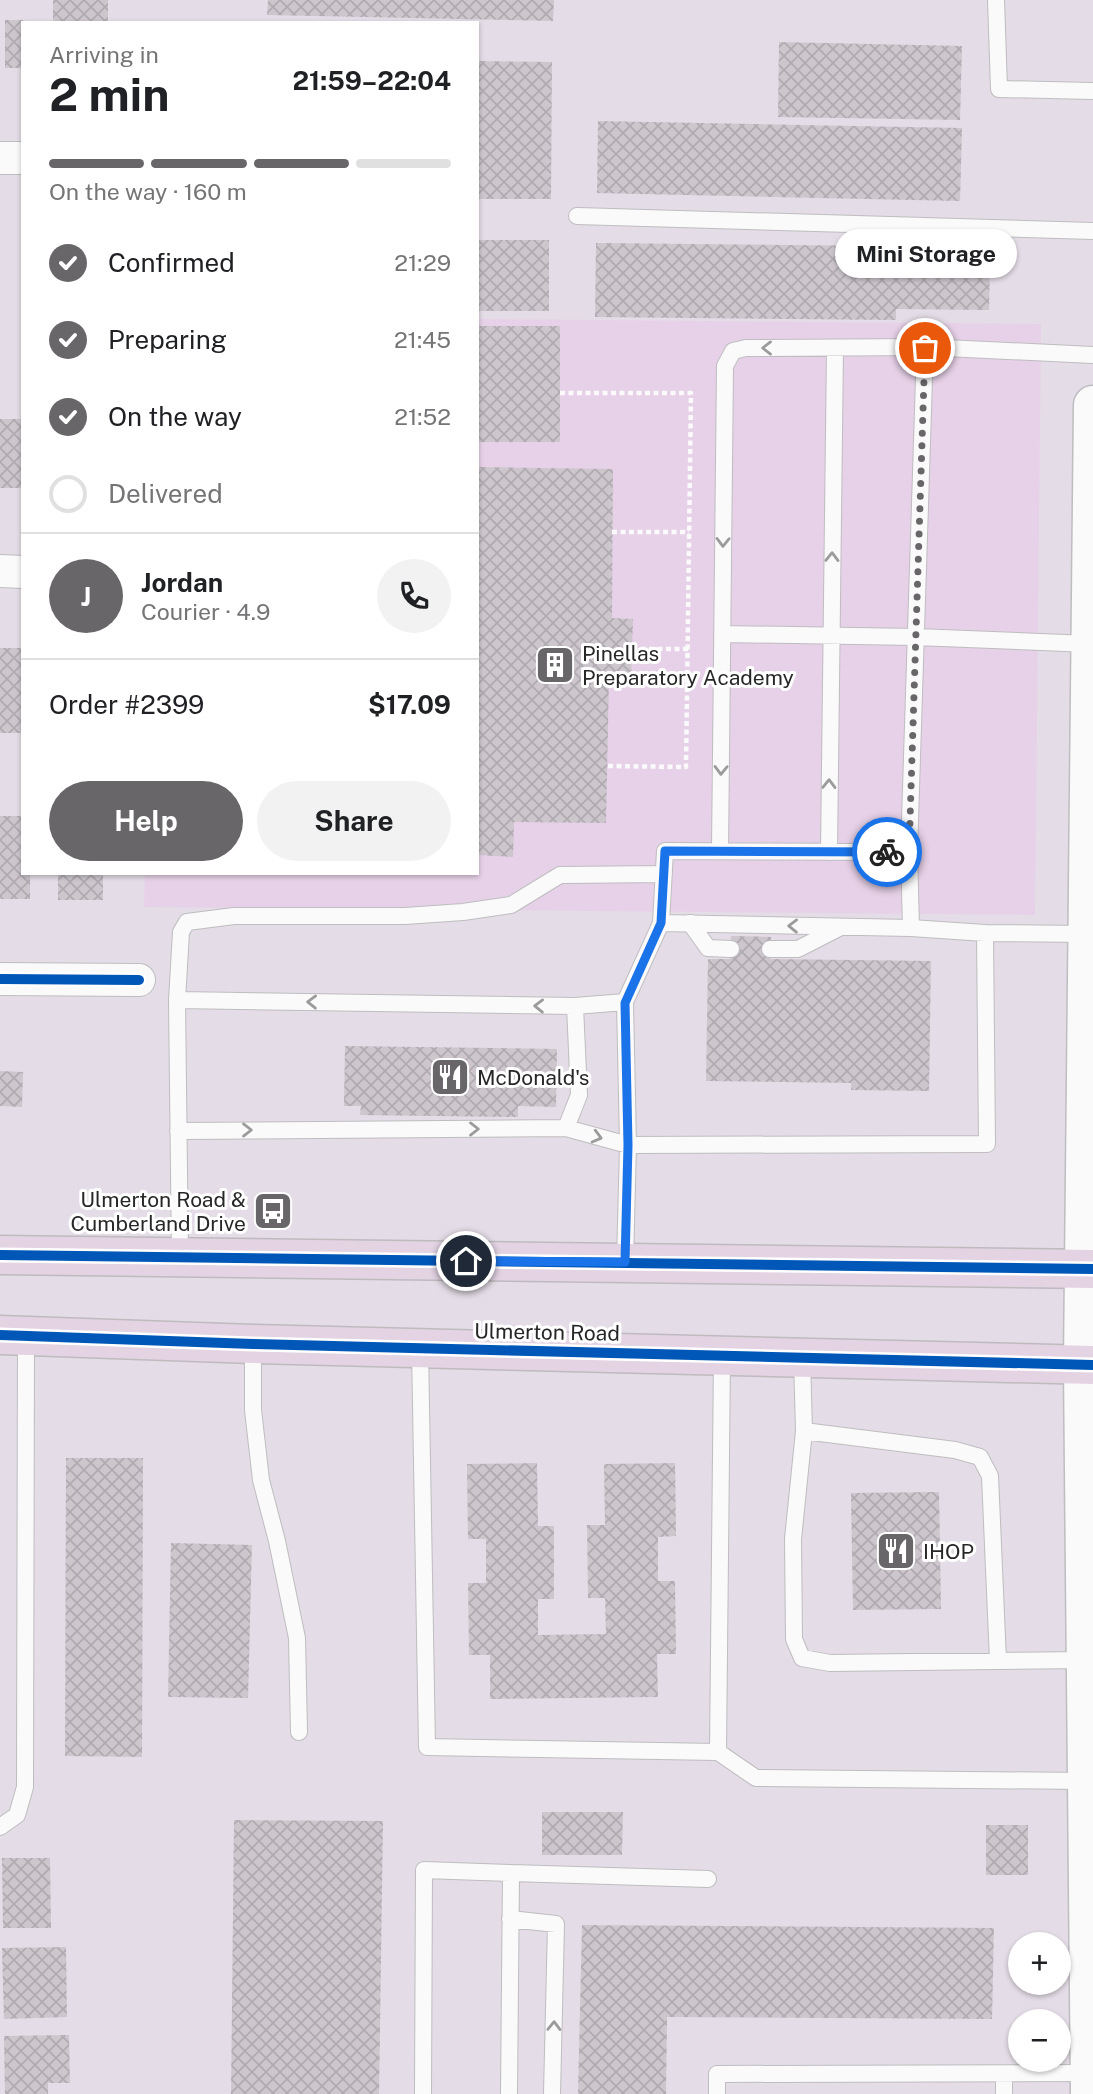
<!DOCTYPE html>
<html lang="en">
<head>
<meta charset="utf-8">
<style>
  :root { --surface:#fff; --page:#f2f2f2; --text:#202124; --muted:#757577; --line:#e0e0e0; --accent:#69666a }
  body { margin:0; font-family:"Public Sans",sans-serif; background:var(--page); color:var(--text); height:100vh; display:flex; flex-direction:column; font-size:26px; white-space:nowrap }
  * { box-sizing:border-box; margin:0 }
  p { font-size:23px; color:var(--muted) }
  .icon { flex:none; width:38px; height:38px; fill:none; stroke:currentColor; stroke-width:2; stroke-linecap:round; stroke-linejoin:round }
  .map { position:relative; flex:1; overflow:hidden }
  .side { position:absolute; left:21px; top:21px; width:458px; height:854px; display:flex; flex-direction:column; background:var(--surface); border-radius:0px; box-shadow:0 2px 5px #0004 }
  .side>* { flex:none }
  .tools { position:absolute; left:1008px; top:1932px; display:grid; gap:14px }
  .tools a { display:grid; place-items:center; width:63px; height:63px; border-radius:50%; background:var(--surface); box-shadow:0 2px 5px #0004; font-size:35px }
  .pin { position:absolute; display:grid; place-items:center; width:60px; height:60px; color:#fff; margin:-30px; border:4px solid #fff; border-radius:50%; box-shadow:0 2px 7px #0007 }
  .courier { position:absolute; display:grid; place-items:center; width:70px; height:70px; margin:-35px; border:5px solid #1a73e8; border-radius:50%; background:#fff; color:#222; box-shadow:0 2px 9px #0007 }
  .bubble { position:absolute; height:49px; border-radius:24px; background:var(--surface); box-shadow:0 2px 5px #0004; font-size:23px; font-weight:700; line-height:49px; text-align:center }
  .overview em { font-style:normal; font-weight:700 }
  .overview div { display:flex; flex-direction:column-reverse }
  .overview { display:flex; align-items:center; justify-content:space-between; height:119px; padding:0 28px }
  h1 { font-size:46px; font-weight:700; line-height:52px }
  .bar { display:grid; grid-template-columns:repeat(4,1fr); gap:10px 7px; align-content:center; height:84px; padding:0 28px }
  .bar i { height:9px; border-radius:5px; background:var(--line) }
  .bar .selected { background:var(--accent) }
  .bar p { grid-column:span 4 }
  .line { display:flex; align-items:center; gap:18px; padding:0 28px; border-top:2px solid var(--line) }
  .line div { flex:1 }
  .round { display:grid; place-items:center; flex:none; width:74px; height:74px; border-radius:37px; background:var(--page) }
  ol { padding:0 28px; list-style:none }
  li { display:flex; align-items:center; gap:21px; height:77px }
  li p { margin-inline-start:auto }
  li .icon { padding:7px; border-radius:50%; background:var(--accent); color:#fff; stroke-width:4 }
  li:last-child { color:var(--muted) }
  li i { width:38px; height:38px; border:4px solid var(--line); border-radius:50% }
  .button { display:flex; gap:14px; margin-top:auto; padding:14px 28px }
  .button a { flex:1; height:80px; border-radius:42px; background:var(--accent); color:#fff; font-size:28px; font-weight:700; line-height:80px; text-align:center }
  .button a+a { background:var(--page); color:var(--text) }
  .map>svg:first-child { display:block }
  .education { fill:#e7d1e8 }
  .building { fill:url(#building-cross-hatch) }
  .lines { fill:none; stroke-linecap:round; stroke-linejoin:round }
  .service-casing { stroke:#bebdbf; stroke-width:18 }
  .minor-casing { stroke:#bebdbf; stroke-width:34 }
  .secondary-casing { stroke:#bebdbf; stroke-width:41 }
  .primary-casing { stroke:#bebbbf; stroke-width:41 }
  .path { stroke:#fbfafb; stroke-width:4.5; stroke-dasharray:5 3.5; stroke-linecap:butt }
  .service { stroke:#fbfafb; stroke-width:16 }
  .minor { stroke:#fbfafb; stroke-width:32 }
  .secondary { stroke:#fbfafb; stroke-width:38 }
  .primary { stroke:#e3d3e3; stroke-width:38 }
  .cycleway-casing { stroke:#fff; stroke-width:15 }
  .cycleway { stroke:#0057b8; stroke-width:10 }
  .oneway { stroke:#9c9b9c }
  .done { stroke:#69666a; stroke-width:7; stroke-dasharray:0 12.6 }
  .route { stroke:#1a73e8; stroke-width:9 }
  .labels { text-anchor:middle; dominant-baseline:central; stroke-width:6; stroke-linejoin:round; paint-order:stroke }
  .poi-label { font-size:21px; fill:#272727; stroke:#fff; text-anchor:start }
  .street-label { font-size:21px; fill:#272727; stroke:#fff }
</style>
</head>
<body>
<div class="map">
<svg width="1093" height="2094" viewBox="0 0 1093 2094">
  <defs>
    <pattern id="building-cross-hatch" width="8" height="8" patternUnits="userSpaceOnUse" patternTransform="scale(1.75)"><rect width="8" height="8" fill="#cdc7cd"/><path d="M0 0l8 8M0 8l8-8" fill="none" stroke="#b0abb0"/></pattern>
  </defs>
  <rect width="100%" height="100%" fill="#e4dce6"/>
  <path class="education" d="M478 319 1041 324 1035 915 144 907 145 873H478Z"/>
  <path class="building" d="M53 0H108V23H53Z
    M268 0H554L553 21 267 15Z
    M5 20H23V68H5Z
    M779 42 962 46 960 120 778 117Z
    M478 61 552 62 551 199H478Z
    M598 121 962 128 960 201 597 193Z
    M478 240H549V311H478Z
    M596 243 897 246 896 262 990 264 989 310 896 309V320L595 317Z
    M478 326H560V442H478Z
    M0 419H23V488H0Z
    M478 467 613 469 612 618 633 619 631 681 609 680 606 823 514 822 513 857 478 855Z
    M0 648H23V733H0Z
    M0 816H23V873H30V899H0Z
    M58 873H103V900H58Z
    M731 936 771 937 770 959 931 961 929 1091 851 1090V1083L706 1081 708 959H730Z
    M345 1046 557 1049 556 1107 518 1106V1117L360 1115 361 1106H344Z
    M0 1071 23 1072 22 1107 0 1106Z
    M66 1458H143L142 1757 65 1756Z
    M537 1463 538 1526H554V1599H538V1635L606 1634 605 1598H588L587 1525H605L604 1464 675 1463 676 1536 658 1537V1581H675L676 1654H657L658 1697 490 1699V1655H469L468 1583H486V1539H468L467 1464Z
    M939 1492 941 1609 853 1610 851 1493Z
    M171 1543 252 1545 248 1698 168 1697Z
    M542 1812H623L622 1855H542Z
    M234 1820 383 1821 379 2094H231Z
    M986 1825H1028V1875H986Z
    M2 1858H50L51 1928H3Z
    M582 1925 994 1928 992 2019 667 2017 666 2094H578Z
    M66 1947 67 2017 4 2019 2 1948Z
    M69 2035 70 2083H48V2094H5L4 2036Z"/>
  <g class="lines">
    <g class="service-casing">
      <path id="service" d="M996 0 999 89 1093 91
        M577 216 1093 231
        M722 634 916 637 1090 644
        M720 851 725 366 733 351 746 348 925 347
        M829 852 835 349
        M909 852 925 347 1093 355
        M661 923 911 928
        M690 923 708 948 731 949
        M770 949H798L839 928
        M177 1000 181 932 187 922 234 916H405L463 912 511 905 560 875 664 874
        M575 1006 625 1002
        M566 1128 628 1145 625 1002 661 923 665 851 909 852 911 928 985 933
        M178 1131 566 1128 579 1095 575 1006 177 1000 180 1259
        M625 1262 628 1145 987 1144 985 933 1087 934
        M253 1344V1410L261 1480 277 1541 297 1638 299 1732
        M420 1348 427 1747 718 1752 756 1778 1086 1781
        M802 1358 804 1431 793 1539 794 1639 802 1658 830 1663 1086 1660
        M804 1431 955 1450 980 1457 990 1476 998 1661
        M718 1752 722 1356
        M0 1827 17 1815 25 1787 26 1336
        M510 1919 556 1924 552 2094
        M423 2094 424 1870 511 1873
        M509 2094 511 1873 708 1879
        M717 2094V2074L1089 2073
        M1004 2094V2074"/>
    </g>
    <g class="minor-casing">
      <path id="minor" d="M0 158H23
        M0 571 23 572
        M0 979 139 980"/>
    </g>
    <g class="secondary-casing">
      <path id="secondary" d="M1090 2094 1083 1365 1093 405"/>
    </g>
    <g class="primary-casing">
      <path id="primary" d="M0 1255 1093 1269
        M0 1335 253 1344 1093 1365"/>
    </g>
    <path class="path" d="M560 393H691L686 767 607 766
      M612 532H689
      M632 649H688"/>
    <use href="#service" class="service"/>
    <use href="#minor" class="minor"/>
    <use href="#secondary" class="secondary"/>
    <use href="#primary" class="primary"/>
    <g class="cycleway-casing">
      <path id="cycleway" d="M0 979 139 980
        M0 1255 1093 1269
        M0 1335 253 1344 1093 1365"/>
    </g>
    <use href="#cycleway" class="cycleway"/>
  </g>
  <defs><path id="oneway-chevron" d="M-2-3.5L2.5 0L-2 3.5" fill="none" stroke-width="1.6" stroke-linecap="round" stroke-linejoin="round" transform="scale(1.75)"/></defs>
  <g class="oneway">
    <use href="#oneway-chevron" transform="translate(767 348) rotate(-180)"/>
    <use href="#oneway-chevron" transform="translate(723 542) rotate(91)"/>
    <use href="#oneway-chevron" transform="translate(832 557) rotate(-89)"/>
    <use href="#oneway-chevron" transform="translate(721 770) rotate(91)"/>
    <use href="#oneway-chevron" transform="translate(829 784) rotate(-89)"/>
    <use href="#oneway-chevron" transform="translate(793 926) rotate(-179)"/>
    <use href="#oneway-chevron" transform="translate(312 1002) rotate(-179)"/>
    <use href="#oneway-chevron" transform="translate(539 1006) rotate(-179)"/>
    <use href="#oneway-chevron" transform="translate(474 1129)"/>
    <use href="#oneway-chevron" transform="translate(247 1130)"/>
    <use href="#oneway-chevron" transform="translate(597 1137) rotate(15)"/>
    <use href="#oneway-chevron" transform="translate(554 2026) rotate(-89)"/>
  </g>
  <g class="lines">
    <path class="done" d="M887 852H909L925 348"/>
    <path class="route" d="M466 1261 625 1262 628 1145 625 1003 661 923 665 851 887 852"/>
  </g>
  <defs>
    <g id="building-square" transform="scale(2.0125)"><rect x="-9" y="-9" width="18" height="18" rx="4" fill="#69666a" stroke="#fff"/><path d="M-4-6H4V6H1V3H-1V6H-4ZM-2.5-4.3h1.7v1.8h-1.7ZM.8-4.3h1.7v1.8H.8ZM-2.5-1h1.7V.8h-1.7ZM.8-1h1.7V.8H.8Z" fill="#fff"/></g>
    <g id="restaurant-square" transform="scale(2.0125)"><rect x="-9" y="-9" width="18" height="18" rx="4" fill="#69666a" stroke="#fff"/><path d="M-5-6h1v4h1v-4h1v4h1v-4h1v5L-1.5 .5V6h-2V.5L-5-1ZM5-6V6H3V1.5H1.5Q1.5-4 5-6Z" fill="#fff"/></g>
    <g id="bus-square" transform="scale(2.0125)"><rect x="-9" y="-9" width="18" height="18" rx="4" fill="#69666a" stroke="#fff"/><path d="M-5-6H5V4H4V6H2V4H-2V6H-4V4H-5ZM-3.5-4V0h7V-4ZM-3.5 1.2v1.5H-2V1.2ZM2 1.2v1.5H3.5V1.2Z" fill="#fff"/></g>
  </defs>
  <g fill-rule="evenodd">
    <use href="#building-square" x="555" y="665"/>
    <use href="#restaurant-square" x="450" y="1077"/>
    <use href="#bus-square" x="273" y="1211"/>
    <use href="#restaurant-square" x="896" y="1551"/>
  </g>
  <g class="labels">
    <g class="poi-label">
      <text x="582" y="653">Pinellas<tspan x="582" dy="24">Preparatory Academy</tspan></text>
      <text x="477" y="1077">McDonald's</text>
      <text x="246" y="1199" text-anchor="end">Ulmerton Road &amp;<tspan x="246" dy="24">Cumberland Drive</tspan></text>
      <text x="923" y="1551">IHOP</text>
    </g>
    <g class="street-label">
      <text transform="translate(547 1332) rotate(1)">Ulmerton Road</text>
    </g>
  </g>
</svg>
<div class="tools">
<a>+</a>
<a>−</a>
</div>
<div class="pin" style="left:925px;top:348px;background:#ea580c"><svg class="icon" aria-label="bag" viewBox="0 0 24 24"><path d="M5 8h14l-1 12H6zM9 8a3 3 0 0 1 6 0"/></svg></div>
<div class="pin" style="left:466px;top:1261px;background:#1f2937"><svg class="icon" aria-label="home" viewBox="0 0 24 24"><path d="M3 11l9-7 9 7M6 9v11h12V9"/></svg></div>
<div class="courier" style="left:887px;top:852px"><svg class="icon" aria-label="bike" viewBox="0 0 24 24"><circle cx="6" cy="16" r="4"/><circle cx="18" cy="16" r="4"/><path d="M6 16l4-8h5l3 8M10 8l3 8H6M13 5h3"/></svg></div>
<div class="bubble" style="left:835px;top:229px;width:182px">Mini Storage</div>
<section class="side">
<div class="overview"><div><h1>2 min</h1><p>Arriving in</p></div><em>21:59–22:04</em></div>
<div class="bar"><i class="selected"></i><i class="selected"></i><i class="selected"></i><i></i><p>On the way · 160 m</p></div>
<ol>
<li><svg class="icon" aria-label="check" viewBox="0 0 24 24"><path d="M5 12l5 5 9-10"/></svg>Confirmed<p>21:29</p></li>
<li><svg class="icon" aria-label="check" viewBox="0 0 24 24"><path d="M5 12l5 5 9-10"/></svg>Preparing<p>21:45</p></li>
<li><svg class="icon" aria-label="check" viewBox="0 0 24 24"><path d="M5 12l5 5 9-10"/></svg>On the way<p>21:52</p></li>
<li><i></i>Delivered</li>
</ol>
<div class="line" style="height:126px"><b class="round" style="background:var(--accent);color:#fff">J</b><div><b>Jordan</b><p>Courier · 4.9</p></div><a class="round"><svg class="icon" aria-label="phone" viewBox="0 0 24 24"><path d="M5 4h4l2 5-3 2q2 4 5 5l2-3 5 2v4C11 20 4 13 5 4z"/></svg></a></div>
<div class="line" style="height:91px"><div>Order #2399</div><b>$17.09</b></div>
<div class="button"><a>Help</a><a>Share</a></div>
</section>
</div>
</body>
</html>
